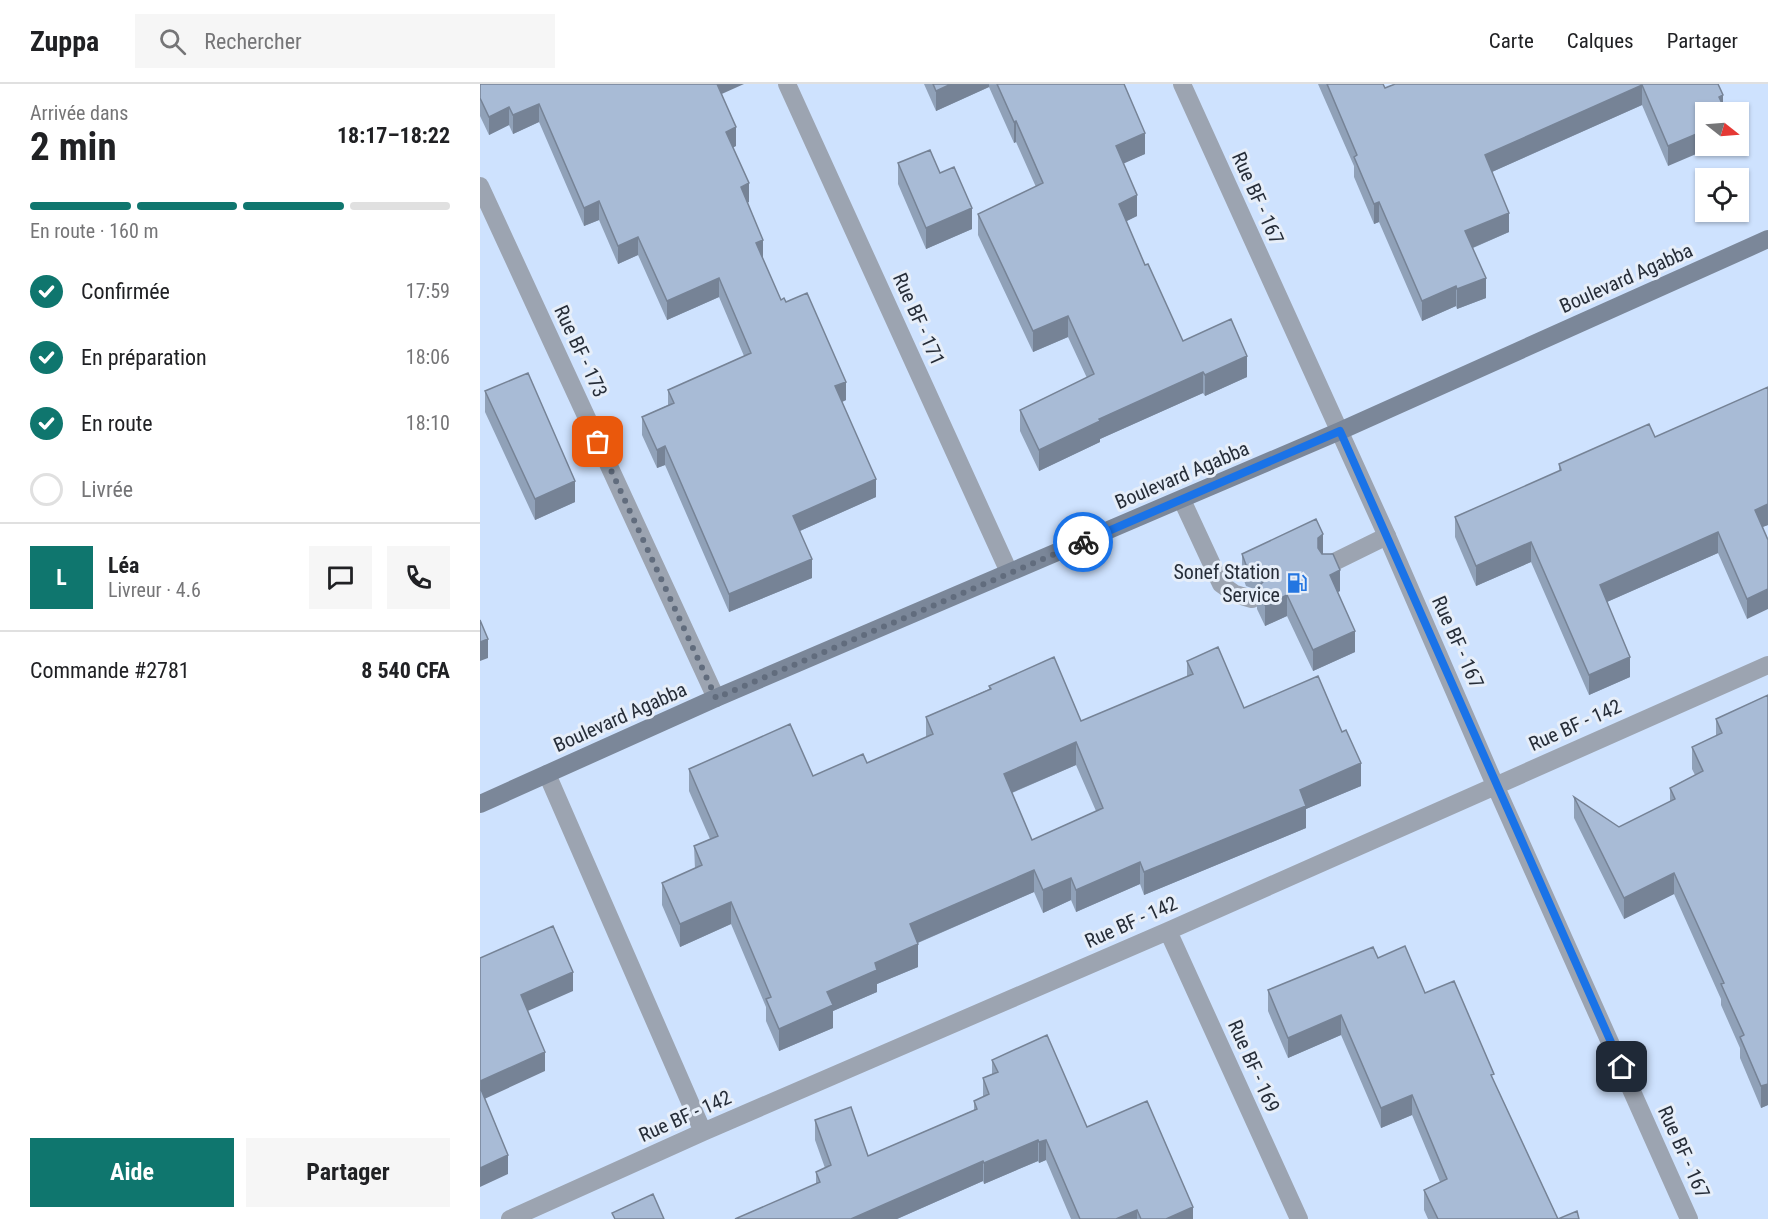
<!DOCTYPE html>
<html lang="fr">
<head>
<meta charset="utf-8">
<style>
  :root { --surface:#fff; --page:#f6f6f6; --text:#202124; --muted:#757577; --line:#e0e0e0; --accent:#0f766e }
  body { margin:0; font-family:"Roboto Condensed",sans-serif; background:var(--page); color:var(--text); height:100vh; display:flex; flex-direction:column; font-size:22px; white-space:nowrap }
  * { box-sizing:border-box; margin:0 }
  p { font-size:20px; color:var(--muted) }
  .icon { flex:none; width:33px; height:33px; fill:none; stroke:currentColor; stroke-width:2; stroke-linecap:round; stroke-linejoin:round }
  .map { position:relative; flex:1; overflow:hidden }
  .side { display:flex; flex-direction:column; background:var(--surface); width:480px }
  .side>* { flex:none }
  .needle { width:39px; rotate:107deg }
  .controls { position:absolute; left:1215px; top:18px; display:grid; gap:12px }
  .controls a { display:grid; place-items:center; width:54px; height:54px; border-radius:0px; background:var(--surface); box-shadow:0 2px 4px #0004; font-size:30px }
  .pin { position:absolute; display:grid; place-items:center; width:51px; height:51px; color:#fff; margin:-26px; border-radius:12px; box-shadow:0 3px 9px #0006 }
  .courier { position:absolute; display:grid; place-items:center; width:60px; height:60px; margin:-30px; border:4px solid #1a73e8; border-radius:50%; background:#fff; color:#222; box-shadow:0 2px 8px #0007 }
  .summary em { font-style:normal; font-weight:700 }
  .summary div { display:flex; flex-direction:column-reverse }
  .summary { display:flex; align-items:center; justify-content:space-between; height:102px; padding:0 30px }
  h1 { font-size:39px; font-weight:700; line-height:45px }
  .bar { display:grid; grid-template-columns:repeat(4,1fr); gap:9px 6px; align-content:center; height:72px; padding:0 30px }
  .bar i { height:8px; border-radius:4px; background:var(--line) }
  .bar .selected { background:var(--accent) }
  .bar p { grid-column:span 4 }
  .line { display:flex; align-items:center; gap:15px; padding:0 30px; border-top:2px solid var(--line) }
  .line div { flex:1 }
  .round { display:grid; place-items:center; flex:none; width:63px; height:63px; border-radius:0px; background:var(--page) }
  ol { padding:0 30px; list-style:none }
  li { display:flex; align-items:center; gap:18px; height:66px }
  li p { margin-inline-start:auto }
  li .icon { padding:6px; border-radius:50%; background:var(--accent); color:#fff; stroke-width:4 }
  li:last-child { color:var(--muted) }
  li i { width:33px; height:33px; border:3px solid var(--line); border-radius:50% }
  .action { display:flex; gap:12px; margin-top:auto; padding:12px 30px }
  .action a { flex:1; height:69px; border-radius:0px; background:var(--accent); color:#fff; font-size:24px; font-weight:700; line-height:69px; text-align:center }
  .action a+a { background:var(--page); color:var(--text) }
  header { display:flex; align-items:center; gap:36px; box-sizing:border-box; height:84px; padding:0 30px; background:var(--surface); border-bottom:2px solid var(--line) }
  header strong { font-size:28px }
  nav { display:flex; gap:33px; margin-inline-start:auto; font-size:21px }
  .search { width:420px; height:54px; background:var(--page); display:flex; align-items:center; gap:15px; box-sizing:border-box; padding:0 21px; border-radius:0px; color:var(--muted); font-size:22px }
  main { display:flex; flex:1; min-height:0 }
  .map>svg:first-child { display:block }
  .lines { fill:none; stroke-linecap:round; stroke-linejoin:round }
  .service { stroke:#9ca4b1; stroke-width:18 }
  .minor { stroke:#9ca4b1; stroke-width:18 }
  .secondary { stroke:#7b8799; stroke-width:18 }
  .wall { fill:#90a1b8; fill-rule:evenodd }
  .shaded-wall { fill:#768396 }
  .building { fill:#a8bbd6; stroke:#768396; stroke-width:1.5; fill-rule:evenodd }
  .done { stroke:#616c7d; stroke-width:6; stroke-dasharray:0 10.8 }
  .route { stroke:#1a73e8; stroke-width:8 }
  .labels { text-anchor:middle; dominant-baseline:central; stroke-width:6; stroke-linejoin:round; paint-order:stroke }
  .street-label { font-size:20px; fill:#262d38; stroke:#e6eef9 }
  .poi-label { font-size:20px; fill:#262d38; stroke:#e6eef9; text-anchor:end }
</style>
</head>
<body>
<header>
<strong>Zuppa</strong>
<div class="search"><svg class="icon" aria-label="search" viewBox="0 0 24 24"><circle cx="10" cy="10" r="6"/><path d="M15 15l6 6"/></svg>Rechercher</div>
<nav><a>Carte</a><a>Calques</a><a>Partager</a></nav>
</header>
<main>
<section class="side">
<div class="summary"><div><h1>2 min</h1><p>Arrivée dans</p></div><em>18:17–18:22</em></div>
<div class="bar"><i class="selected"></i><i class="selected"></i><i class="selected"></i><i></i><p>En route · 160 m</p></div>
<ol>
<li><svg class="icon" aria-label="check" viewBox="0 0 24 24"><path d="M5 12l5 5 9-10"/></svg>Confirmée<p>17:59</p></li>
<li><svg class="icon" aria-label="check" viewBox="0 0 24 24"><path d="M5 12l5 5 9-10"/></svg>En préparation<p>18:06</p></li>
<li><svg class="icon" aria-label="check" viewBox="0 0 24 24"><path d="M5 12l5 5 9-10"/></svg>En route<p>18:10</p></li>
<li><i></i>Livrée</li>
</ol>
<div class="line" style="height:108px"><b class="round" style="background:var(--accent);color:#fff">L</b><div><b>Léa</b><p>Livreur · 4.6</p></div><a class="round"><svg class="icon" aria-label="chat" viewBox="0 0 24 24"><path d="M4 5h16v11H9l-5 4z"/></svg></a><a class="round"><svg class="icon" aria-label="phone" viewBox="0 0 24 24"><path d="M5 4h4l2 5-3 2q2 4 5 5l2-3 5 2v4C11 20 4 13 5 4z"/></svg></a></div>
<div class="line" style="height:78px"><div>Commande #2781</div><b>8 540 CFA</b></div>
<div class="action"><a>Aide</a><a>Partager</a></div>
</section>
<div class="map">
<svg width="1288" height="1135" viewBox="0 0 1288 1135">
  <rect width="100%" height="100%" fill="#cee2fe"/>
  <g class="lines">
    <path class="service" d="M702 416 741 500 755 510 772 515
      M848 481 907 452"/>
    <path class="minor" d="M307 0 529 488
      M702 0 907 452 1015 701 1209 1135
      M0 102 236 614
      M67 690 223 1048
      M688 847 819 1135
      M30 1135 223 1048 688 847 1288 581"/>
    <path class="secondary" d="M0 720 236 614 860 347 1288 155"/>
  </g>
  <path class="wall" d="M0 0 242 10 256 62 253 63 269 118H267L283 174 282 175 301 216 306 218 366 316 362 318 396 413 320 447 332 494 249 528 185 381 177 384 162 351V333L188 321V306L264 272 239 213 187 236 158 171 138 180 119 136 104 142 59 38 33 50 29 41 9 51 0 32Z
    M444 0H644L665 70 643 79 657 132 646 137 665 181 703 257 767 293 725 312 723 309 620 355V358L559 387 540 347V326L607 294 588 253 553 268 498 151V130L556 103 536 58 534 59 509 3 456 27Z
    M838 0H903L905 4 1238 0 1188 82 1162 21 1012 88 1029 148 993 164 1006 214 977 225 976 222 942 237 899 138 894 140 874 93V82Z
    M418 79 492 145 446 165 418 100Z
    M1288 303V441L1282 443 1267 535 1238 469 1127 518 1150 593 1109 611 1051 478 996 502 975 453V433L1079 387V380L1175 353Z
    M5 307 95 418 55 436 5 328Z
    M762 470H843L860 507 858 508 875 568 833 587 807 532 785 542 777 525V506L766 502 762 491Z
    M707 577 764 624 881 702 826 725V744L664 811 660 800 596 828 591 816 563 829 554 808 438 859V883L397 900V908L353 927V944L299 967 286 937V923L251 840 200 863 182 821V799L215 785 214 762 230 755 209 707V685L333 692 387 679 446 653V633L509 605V602L601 637 707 593ZM596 681 616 727 552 756 532 709Z
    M1288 611V1022V1021L1281 1024 1260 974V964L1241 921V915L1194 810 1144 835 1094 734V713L1139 743 1190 718V704L1215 691 1212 685V663L1236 652V635Z
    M898 874 945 909 1014 998 1078 1135H1099H948L944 1126V1106L960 1098 932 1031 901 1044 861 951 808 974 788 927V906Z
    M512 976 607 1043 713 1135H591L566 1076 559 1079 558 1077 504 1100 503 1097 417 1135H255L336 1100V1088L345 1084 335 1056V1036L388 1072 494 1026V1017L503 1013V994L512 990Z"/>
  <path class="shaded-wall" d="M235 0H264L235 13Z
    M471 0H509V3L456 27V7Z
    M1162 1V21L1005 91V71Z
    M1243 11V28L1239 13Z
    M59 20V38L33 50V31Z
    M29 23V41L9 51V33Z
    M536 37V58L534 59V38Z
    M256 43V62L246 67V48Z
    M1226 46V62H1235L1188 82V62Z
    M665 49V70L636 83V62Z
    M269 99V118L261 122V103Z
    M657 111V132L639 141V120Z
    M119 117V136L104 142V124Z
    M899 118V138L894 140V120Z
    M492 124V145L446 165V144Z
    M1029 129V148L985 167V147Z
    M158 153V171L138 180V162Z
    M283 156V174L276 178V159Z
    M239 194V213L187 236V217Z
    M1006 194V214L977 225V205Z
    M976 202V222L942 237V217Z
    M588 232V253L553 268V247Z
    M767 272V293L725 312V291Z
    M723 288V309L620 355V358L559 387V366L619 335Z
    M366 298V316L355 321V302Z
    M185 362V381L177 384V366Z
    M396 395V413L313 450V432Z
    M95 397V418L55 436V415Z
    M1288 420V441L1275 446V426Z
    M1238 448V469L1120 521V501Z
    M843 450V471L838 485V454Z
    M1051 458V478L996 502V482Z
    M332 475V494L249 528V510Z
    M860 486V507L850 512V491Z
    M1288 505V525L1267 535V515Z
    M807 511V532L785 542V521Z
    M875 547V568L833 587V566Z
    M8 555V574L0 577V558Z
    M1150 573V593L1109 611V591Z
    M596 658V681L524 712V690Z
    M881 679V702L826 725V744L664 811V788L820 706Z
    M660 778V800L596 828V806Z
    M554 786V808L430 862V840Z
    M1194 789V810L1144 835V814Z
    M591 794V816L563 829V806Z
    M251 818V840L200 863V840Z
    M438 860V883L397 900V908L353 927V944L299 967V945L347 908 395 879Z
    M93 888V907L41 930V911Z
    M861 931V951L808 974V954Z
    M65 968V987L0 1017V997Z
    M1288 1000V1021L1281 1024V1002Z
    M932 1011V1031L901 1044V1024Z
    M558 1056V1077L504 1100V1079Z
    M566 1056V1076L559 1079V1058Z
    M28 1071V1090L0 1103V1084Z
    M503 1077V1097L417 1135H371Z
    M713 1123V1135H686Z
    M657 1126V1135H636Z"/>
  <path class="building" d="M0 0H237L256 43 246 48 269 99 261 103 283 156 276 159 301 216 304 214 306 218 327 209 366 298 355 302 396 395 313 432 332 475 249 510 185 362 177 366 162 333 194 319 188 306 271 269 239 194 187 217 158 153 138 162 119 117 104 124 59 20 33 31 29 23 9 33 0 14Z
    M453 0H471L456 7Z
    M517 0H644L665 49 636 62 657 111 639 120 665 181 668 180 703 257 751 235 767 272 725 291 723 288 619 335 620 337 559 366 540 326 614 290 588 232 553 247 498 130 563 99 536 37 534 38Z
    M847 0H903L905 4 915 0H1238L1243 11 1239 13 1246 28H1226V46L1188 62 1162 1 1005 71 1029 129 985 147 1006 194 977 205 976 202 942 217 899 118 894 120 874 73 877 71Z
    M450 66 460 89 474 83 492 124 446 144 418 79Z
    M48 289 95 397 55 415 5 307Z
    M1288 303V420L1275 426 1288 456V505L1267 515 1238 448 1120 501 1150 573 1109 591 1051 458 996 482 975 433 1081 386 1079 380 1169 340 1175 353Z
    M836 435 843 450 838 454V464L842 470H853L860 486 850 491 875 547 833 566 807 511 785 521 777 504 783 498V491L780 486 766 481 762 470Z
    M0 536 8 555 0 558Z
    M738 563 764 624 838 592 862 648 866 646 881 679 820 706 826 722 664 788 660 778 596 806 591 794 563 806 554 786 430 840 438 860 395 879 397 886 347 908 353 921 299 945 286 915 291 913 251 818 200 840 182 799 222 781 214 762 238 752 209 685 310 640 333 692 383 670 387 679 453 650 446 633 511 605 509 602 574 573 601 637 713 590 707 577ZM596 658 623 724 552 756 524 690Z
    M1288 611V1001V1000L1281 1002 1260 953 1264 951 1241 900 1244 899 1194 789 1144 814 1094 713 1139 743 1195 715 1190 704 1223 687 1212 663 1242 649 1236 635Z
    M73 842 93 888 41 911 65 968 0 997V874Z
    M925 862 945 909 974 897 1014 990 1011 991 1078 1135 1097 1127 1099 1135H958L944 1106 967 1095 932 1011 901 1024 861 931 808 954 788 906 893 863 898 874Z
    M567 951 607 1043 667 1017 713 1123 686 1135H661L657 1126 636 1135H600L566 1056 559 1058 558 1056 504 1079 503 1077 371 1135H255L340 1098 336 1088 351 1081 335 1036 371 1023 388 1072 497 1025 494 1017 509 1010 503 994 518 988 512 976Z
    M0 1003 28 1071 0 1084Z
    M173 1110 184 1135H135L132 1129Z"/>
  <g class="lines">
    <path class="done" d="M118 358 236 614 603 458"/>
    <path class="route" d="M603 458 860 347 1142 983"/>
  </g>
  <defs>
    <g id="fuel-bare" transform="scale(1.62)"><path d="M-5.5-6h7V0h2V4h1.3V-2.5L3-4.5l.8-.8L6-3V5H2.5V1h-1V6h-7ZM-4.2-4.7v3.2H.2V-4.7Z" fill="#2476e1" stroke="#e6eef9" stroke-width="2.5" paint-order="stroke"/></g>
  </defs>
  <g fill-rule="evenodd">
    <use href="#fuel-bare" x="817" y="499"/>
  </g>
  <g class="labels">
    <g class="street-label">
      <text transform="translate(778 114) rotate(66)">Rue BF - 167</text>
      <text transform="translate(1146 194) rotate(-24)">Boulevard Agabba</text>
      <text transform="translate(439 235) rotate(66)">Rue BF - 171</text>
      <text transform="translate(101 267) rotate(65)">Rue BF - 173</text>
      <text transform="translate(702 391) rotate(-23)">Boulevard Agabba</text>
      <text transform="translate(978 558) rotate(66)">Rue BF - 167</text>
      <text transform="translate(140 633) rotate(-24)">Boulevard Agabba</text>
      <text transform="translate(1095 641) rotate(-24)">Rue BF - 142</text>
      <text transform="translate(651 838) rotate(-24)">Rue BF - 142</text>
      <text transform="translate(774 982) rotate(66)">Rue BF - 169</text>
      <text transform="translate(205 1032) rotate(-24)">Rue BF - 142</text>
      <text transform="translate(1204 1068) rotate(66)">Rue BF - 167</text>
    </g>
    <g class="poi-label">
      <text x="800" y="488">Sonef Station<tspan x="800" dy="23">Service</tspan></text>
    </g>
  </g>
</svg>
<div class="controls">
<a><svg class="needle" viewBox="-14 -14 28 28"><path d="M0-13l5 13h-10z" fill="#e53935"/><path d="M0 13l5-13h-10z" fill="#757577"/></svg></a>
<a><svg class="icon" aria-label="locate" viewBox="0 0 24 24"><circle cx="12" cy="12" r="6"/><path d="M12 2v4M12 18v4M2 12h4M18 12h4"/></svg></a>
</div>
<div class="pin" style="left:118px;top:358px;background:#ea580c"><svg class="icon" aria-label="bag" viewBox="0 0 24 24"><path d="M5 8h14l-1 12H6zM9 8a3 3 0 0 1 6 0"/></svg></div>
<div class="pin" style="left:1142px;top:983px;background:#1f2937"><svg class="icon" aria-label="home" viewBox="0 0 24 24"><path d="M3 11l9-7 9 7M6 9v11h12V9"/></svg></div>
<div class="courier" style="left:603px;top:458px"><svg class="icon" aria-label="bike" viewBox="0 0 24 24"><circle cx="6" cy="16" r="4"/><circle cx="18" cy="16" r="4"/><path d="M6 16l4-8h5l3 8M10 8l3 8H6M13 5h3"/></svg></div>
</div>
</main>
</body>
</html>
